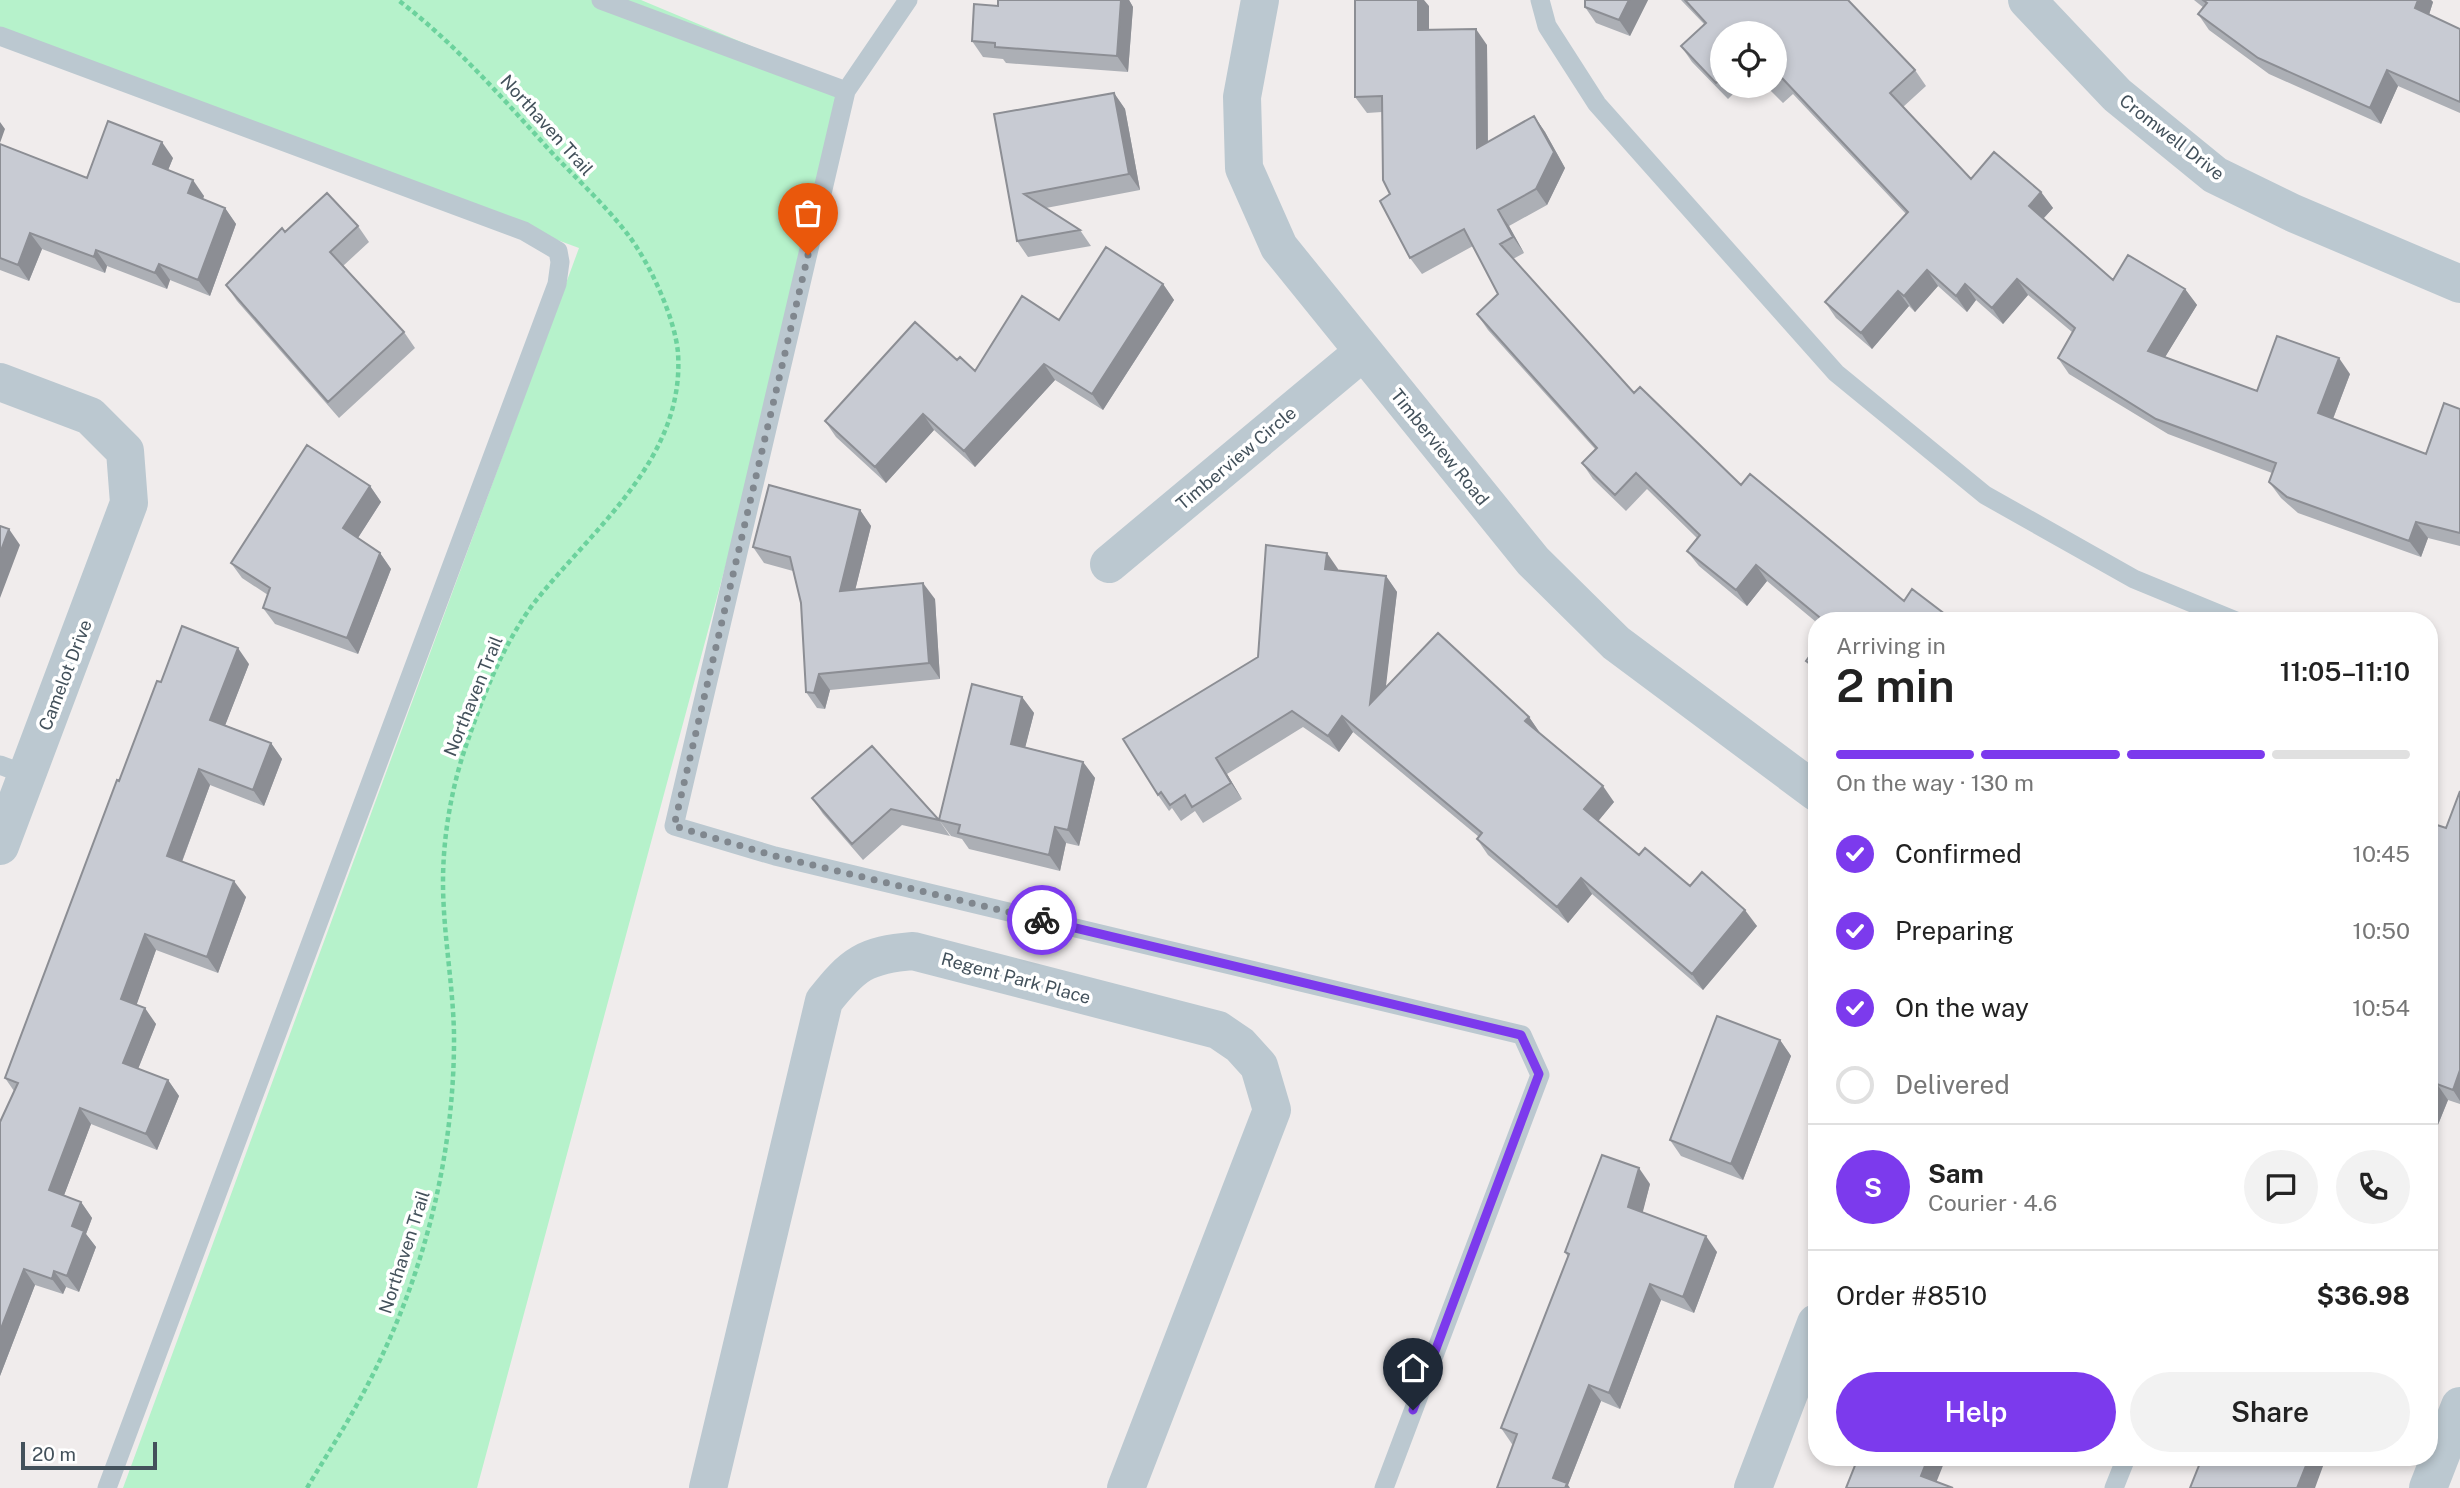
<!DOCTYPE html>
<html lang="en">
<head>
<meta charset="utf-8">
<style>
  :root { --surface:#fff; --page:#f2f2f2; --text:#222; --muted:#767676; --line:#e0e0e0; --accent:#7c3aed }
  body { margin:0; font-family:"Public Sans",sans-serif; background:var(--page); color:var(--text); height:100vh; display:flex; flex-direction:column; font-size:26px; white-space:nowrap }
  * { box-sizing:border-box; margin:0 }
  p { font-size:23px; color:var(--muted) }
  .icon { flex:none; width:38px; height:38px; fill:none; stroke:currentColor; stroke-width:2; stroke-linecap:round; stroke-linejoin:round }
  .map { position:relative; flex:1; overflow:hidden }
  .panel { position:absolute; left:1808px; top:612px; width:630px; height:854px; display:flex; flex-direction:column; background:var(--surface); border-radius:28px; box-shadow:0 4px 10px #0003 }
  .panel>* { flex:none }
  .buttons { position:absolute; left:1710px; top:21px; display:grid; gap:14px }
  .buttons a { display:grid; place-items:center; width:77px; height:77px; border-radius:50%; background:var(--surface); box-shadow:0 4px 10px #0003; font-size:35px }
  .scale { position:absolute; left:21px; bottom:18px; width:136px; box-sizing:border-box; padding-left:7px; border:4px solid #43515b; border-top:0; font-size:19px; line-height:24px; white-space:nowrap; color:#43515b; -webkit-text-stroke:5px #fff; paint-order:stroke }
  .pin { position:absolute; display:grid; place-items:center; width:60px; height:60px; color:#fff; margin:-72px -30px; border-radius:50% 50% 50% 0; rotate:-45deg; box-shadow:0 0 7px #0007 }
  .pin .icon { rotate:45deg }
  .courier { position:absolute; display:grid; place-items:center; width:70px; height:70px; margin:-35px; border:5px solid #7c3aed; border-radius:50%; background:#fff; color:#222; box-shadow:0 2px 9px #0007 }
  .overview em { font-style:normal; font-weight:600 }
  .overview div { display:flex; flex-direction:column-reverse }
  .overview { display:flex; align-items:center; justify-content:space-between; height:119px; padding:0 28px }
  h1 { font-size:46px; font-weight:600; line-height:52px }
  .bar { display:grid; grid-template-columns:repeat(4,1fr); gap:10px 7px; align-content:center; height:84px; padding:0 28px }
  .bar i { height:9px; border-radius:5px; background:var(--line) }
  .bar .active { background:var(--accent) }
  .bar p { grid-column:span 4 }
  .line { display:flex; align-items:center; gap:18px; padding:0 28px; border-top:2px solid var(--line) }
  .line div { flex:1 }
  .round { display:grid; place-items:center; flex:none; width:74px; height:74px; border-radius:37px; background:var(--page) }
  ol { padding:0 28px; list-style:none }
  li { display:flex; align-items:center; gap:21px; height:77px }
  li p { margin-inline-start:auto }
  li .icon { padding:7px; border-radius:50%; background:var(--accent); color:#fff; stroke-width:4 }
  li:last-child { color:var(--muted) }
  li i { width:38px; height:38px; border:4px solid var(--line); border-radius:50% }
  .button { display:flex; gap:14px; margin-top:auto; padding:14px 28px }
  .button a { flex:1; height:80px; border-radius:42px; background:var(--accent); color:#fff; font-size:28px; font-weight:600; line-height:80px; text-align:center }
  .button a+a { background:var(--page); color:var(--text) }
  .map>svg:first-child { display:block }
  .green { fill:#b6f2cb }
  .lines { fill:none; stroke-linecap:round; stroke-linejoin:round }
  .path { stroke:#6cd29d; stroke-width:4.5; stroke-dasharray:5 3.5; stroke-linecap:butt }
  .service { stroke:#bbc8d0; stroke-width:19 }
  .minor { stroke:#bbc8d0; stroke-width:38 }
  .tertiary { stroke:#bbc8d0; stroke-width:38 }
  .wall { fill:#acafb5 }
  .shaded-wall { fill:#8c8e94 }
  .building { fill:#c8cbd3; stroke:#8c8e94; stroke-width:2 }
  .done { stroke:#80878e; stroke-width:7; stroke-dasharray:0 12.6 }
  .route { stroke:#7c3aed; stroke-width:9 }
  .labels { text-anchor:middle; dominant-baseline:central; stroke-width:7; stroke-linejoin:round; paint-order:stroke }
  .street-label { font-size:18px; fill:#43515b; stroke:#fff }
</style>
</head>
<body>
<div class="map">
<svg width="2460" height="1488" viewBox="0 0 2460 1488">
  <rect width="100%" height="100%" fill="#f0ecec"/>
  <path class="green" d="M0 0H641L854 89 477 1488H123L579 248 0 33Z"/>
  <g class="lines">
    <path class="path" d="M307 1488C323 1461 340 1435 355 1408 419 1295 455 1164 454 1034 453 983 443 933 443 882 443 835 452 784 468 740 484 693 504 643 534 603 593 528 685 459 678 353 675 318 650 264 629 236 607 207 579 181 554 155 504 100 457 45 398 0"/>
    <path class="service" d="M601 0 846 91 908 0
      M1540 0 1547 26 1597 104 1836 373 1985 495 2134 579 2236 621
      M0 36 524 231 558 251 560 262 557 284 107 1488
      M846 91 674 826 775 856 1522 1035 1540 1075 1384 1488
      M0 765 27 775
      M2114 1488 2126 1458"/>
    <path class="minor" d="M1260 0 1242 97 1244 168 1279 247 1533 561 1616 643 1816 792
      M0 382 90 416 125 451 129 503 0 846
      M1109 564 1363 352
      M708 1488 824 1001C853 964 865 955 913 951L1218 1030 1240 1045 1259 1066 1272 1110 1126 1488
      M1753 1488 1816 1323
      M2428 1488 2460 1406"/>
    <path class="tertiary" d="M2027 0 2117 95 2215 175 2293 213 2460 284"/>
  </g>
  <path class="wall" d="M998 0H1129L1133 7 1128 72 1006 63 1003 59 983 57 972 41 998 6Z
    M1585 0H1648L1630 36 1596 23 1585 7Z
    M1681 0H1848L1915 70 1926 86 1903 107 1971 179 2041 192 2053 208 2043 219 2113 280 2185 289 2197 305 2165 357 2257 391 2350 374 2333 419 2426 454 2460 409V546L2428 538 2421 557 2298 513 2281 498 2269 482 2272 473 2168 434 2069 374 2058 358 2072 332 2028 295 2003 324 1976 300 1967 312 1938 286 1915 312 1909 306 1872 349 1836 318 1825 302 1906 214 1793 94 1783 103 1766 86H1774L1722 33V86H1741L1728 99 1692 62 1681 46 1704 24Z
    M2194 0H2431L2433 2 2429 15 2460 29V113L2398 86 2381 124 2269 74 2209 30 2198 14 2204 8Z
    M1429 6V30L1487 45 1488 142 1534 116 1545 132 1565 168 1547 205 1509 226 1524 253 1513 259 1634 393 1741 485 1904 601 1954 621 1816 622 1767 581 1747 606 1699 566 1687 551 1697 538 1647 489 1626 511 1593 479 1582 463 1595 449 1488 330 1477 314 1498 294 1473 246 1422 274 1410 258 1390 194 1382 112 1367 113 1355 97Z
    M1114 93 1125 109 1140 190 1046 208 1080 230 1091 246 1028 257 1017 241 994 114Z
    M0 144 87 178 173 158 168 170 204 196 203 199 225 208 236 224 210 296 170 280 167 289 107 266 105 273 42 249 29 281 0 270Z
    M358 226 369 242 343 266 404 332 415 348 339 418 237 301 226 285 285 232Z
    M1163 284 1174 300 1103 410 1055 380 975 467 934 430 886 483 836 437 825 421 957 360 975 371 1059 320Z
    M370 486 381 502 358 538 380 553 391 569 358 654 275 624 263 608 268 595 242 578 231 563Z
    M860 510 871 526 855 590 935 599 940 679 830 690 825 709 817 708 806 692 801 603 793 571 764 563 753 547Z
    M1338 569V571L1386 576 1397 592 1385 689 1529 717 1540 733 1614 802 1598 821 1639 855 1757 926 1703 990 1592 894 1568 923 1488 855 1477 839 1479 837 1353 732 1339 752 1303 727 1227 774 1242 799 1203 823 1195 811 1181 821 1172 808 1169 811 1158 795 1258 657Z
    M1816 647V675L1806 661Z
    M249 664 225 725 271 743 282 759 264 806 210 785 182 862 246 897 218 973 156 950 136 1005 156 1024 138 1069 168 1080 179 1096 157 1150 91 1124 64 1195 81 1202 92 1218 86 1234 96 1247 79 1292 66 1287 63 1294 35 1285 0 1376 14 1091 5 1078 119 781 161 682Z
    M1022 697 1034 713 1025 747 1083 762 1095 778 1079 846 1066 843 1060 871 969 849 962 839 951 836 939 820Z
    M872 746 939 820 950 836 902 825 863 860 823 814 812 798Z
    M2460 791V1104L2448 1100 2429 1147 2446 828Z
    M1780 1040 1791 1056 1743 1180 1681 1156 1670 1140Z
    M1650 1184 1642 1213 1717 1252 1694 1313 1661 1300 1620 1409 1601 1401 1568 1485 1512 1444 1501 1428 1568 1257 1565 1252Z"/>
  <path class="shaded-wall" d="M1121 0H1129L1133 7 1128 72 1117 56Z
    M1418 0H1424L1429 6V46L1418 30Z
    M1629 0H1648L1630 36 1619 20Z
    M2418 0H2431L2433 2 2426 24 2415 8Z
    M1476 29 1487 45 1488 164 1477 148Z
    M2387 70 2398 86 2381 124 2370 108Z
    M1114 93 1125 109 1140 190 1129 174Z
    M1534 116 1545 132 1565 168 1547 205 1536 189Z
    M0 122 5 129 0 143Z
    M162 142 173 158 164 180 153 164Z
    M193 180 204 196 199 209 188 193Z
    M2041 192 2053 208 2040 222 2029 206Z
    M225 208 236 224 210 296 198 280Z
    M1498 210 1509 226 1524 253 1513 237Z
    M30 233 42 249 29 281 18 265Z
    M96 250 107 266 105 273 94 257Z
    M159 264 170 280 167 289 155 273Z
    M1927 270 1938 286 1915 312 1904 296Z
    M2017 279 2028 295 2003 324 1992 308Z
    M1163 284 1174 300 1103 410 1092 394Z
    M1965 284 1976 300 1967 312 1956 296Z
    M2185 289 2197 305 2159 367 2148 351Z
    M1898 291 1909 306 1872 349 1861 333Z
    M2339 358 2350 374 2329 429 2318 413Z
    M1044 364 1055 380 975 467 964 451Z
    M923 414 934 430 886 483 875 467Z
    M370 486 381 502 354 544 343 528Z
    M860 510 871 526 851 607 840 591Z
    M2416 522 2428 538 2421 557 2409 541Z
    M9 529 20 545 0 598V553Z
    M380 553 391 569 358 654 347 638Z
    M1327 553 1338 569 1337 585 1325 569Z
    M1756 565 1767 581 1747 606 1736 590Z
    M1386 576 1397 592 1382 720 1370 704Z
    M923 583 935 599 940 679 929 663Z
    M238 648 249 664 221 736 210 720Z
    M819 674 830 690 825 709 814 693Z
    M1022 697 1034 713 1022 760 1011 744Z
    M1342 716 1353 732 1339 752 1328 736Z
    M1529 717 1540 733 1536 737 1525 721Z
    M271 743 282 759 264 806 253 790Z
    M1216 758 1227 774 1242 799 1231 783Z
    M1083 762 1095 778 1079 846 1068 830Z
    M199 769 210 785 178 872 167 856Z
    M1603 786 1614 802 1595 825 1584 809Z
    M1055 827 1066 843 1060 871 1049 855Z
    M1581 878 1592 894 1568 923 1557 907Z
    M234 881 246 897 218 973 207 957Z
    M1745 910 1757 926 1703 990 1692 974Z
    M145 934 156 950 133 1015 121 999Z
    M145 1008 156 1024 134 1079 123 1063Z
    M1780 1040 1791 1056 1743 1180 1731 1164Z
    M2460 1070V1101L2453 1090Z
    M168 1080 179 1096 157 1150 146 1134Z
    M2437 1084 2448 1100 2429 1147V1104Z
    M80 1108 91 1124 60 1206 49 1190Z
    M1639 1168 1650 1184 1640 1223 1628 1207Z
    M81 1202 92 1218 86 1234 96 1247 79 1292 67 1276 72 1226Z
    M1706 1236 1717 1252 1694 1313 1683 1297Z
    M24 1269 35 1285 0 1376V1331Z
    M54 1271 66 1287 63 1294 52 1279Z
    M1650 1284 1661 1300 1620 1409 1609 1393Z
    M1589 1385 1601 1401 1568 1485 1570 1488H1560L1553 1478Z
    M1928 1458H1946L1934 1488 1921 1476Z
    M2309 1458H2326L2315 1488H2297Z"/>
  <path class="building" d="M998 0H1121L1117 56 995 47V43L972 41 974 4 998 6Z
    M1355 0H1418V30L1476 29 1477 148 1534 116 1554 152 1536 189 1498 210 1513 237 1500 244 1634 393 1640 387 1741 485 1750 474 1904 601 1912 589 1954 621H1824L1756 565 1736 590 1687 551 1700 535 1636 473 1615 495 1582 463 1597 448 1477 314 1498 294 1464 229 1410 258 1380 201 1390 194 1383 180 1382 96 1355 97Z
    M1585 0H1629L1619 20 1585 7Z
    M1685 0H1848L1915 70 1890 93 1971 179 1994 152 2041 192 2029 206 2113 280 2128 255 2185 289 2148 351 2257 391 2277 336 2339 358 2318 413 2426 454 2444 403 2460 409V533L2416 522 2409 541 2287 497 2269 482 2276 463 2156 419 2058 358 2075 328 2017 279 1992 308 1965 284 1956 296 1927 270 1904 296 1898 291 1861 333 1825 302 1908 212 1782 78 1774 85V33H1722V78L1716 83 1681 46 1706 23Z
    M2203 0H2418L2415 8 2460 29V102L2387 70 2370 108 2258 58 2198 14 2207 3Z
    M1114 93 1129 174 1024 194 1080 230 1017 241 994 114Z
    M108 121 162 142 153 164 193 180 188 193 225 208 198 280 159 264 155 273 96 250 94 257 30 233 18 265 0 258V144L87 178Z
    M327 193 358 226 330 252 404 332 328 402 226 285 282 228 285 232Z
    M1106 247 1163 284 1092 394 1044 364 964 451 923 414 875 467 825 421 915 322 957 360 960 357 975 371 1022 296 1059 320Z
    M307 445 370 486 343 528 380 553 347 638 263 608 270 588 231 563Z
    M769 485 860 510 840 591 923 583 929 663 819 674 814 693 806 692 801 603 790 557 753 547Z
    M0 526 9 529 0 553Z
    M1266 545 1327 553 1325 569 1386 576 1370 704 1438 633 1529 717 1525 721 1603 786 1584 809 1639 855 1645 848 1690 886 1702 872 1745 910 1692 974 1581 878 1557 907 1477 839 1482 833 1342 716 1328 736 1292 711 1216 758 1231 783 1192 807 1185 795 1170 805 1161 792 1158 795 1123 739 1258 657Z
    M182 626 238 648 210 720 271 743 253 790 199 769 167 856 234 881 207 957 145 934 121 999 145 1008 123 1063 168 1080 146 1134 80 1108 49 1190 81 1202 72 1226 84 1231 67 1276 54 1271 52 1279 24 1269 0 1331V1122L18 1083 5 1078 117 780 119 781 157 681 161 682Z
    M1816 647V668L1806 661Z
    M972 684 1022 697 1011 744 1083 762 1068 830 1055 827 1049 855 958 833 960 825 939 820Z
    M872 746 939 820 891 809 852 844 812 798Z
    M2460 791V1070L2453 1090 2437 1084 2429 1104V828L2431 823 2446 828Z
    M1717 1016 1780 1040 1731 1164 1670 1140Z
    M1602 1155 1639 1168 1628 1207 1706 1236 1683 1297 1650 1284 1609 1393 1589 1385 1553 1478 1567 1483 1565 1488H1497L1517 1434 1501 1428 1569 1254 1565 1252Z
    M1858 1458H1928L1921 1476 1953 1488H1846Z
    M2202 1458H2309L2297 1488H2190Z"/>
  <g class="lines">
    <path class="done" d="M808 255 674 826 775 856 1042 920"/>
    <path class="route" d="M1042 920 1521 1035 1539 1074 1413 1410"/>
  </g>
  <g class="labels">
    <g class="street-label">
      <text transform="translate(547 125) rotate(48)">Northaven Trail</text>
      <text transform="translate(2172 137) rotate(38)">Cromwell Drive</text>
      <text transform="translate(1440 447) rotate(51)">Timberview Road</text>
      <text transform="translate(1236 458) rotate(-40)">Timberview Circle</text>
      <text transform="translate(65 675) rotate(-69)">Camelot Drive</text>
      <text transform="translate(473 696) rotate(-68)">Northaven Trail</text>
      <text transform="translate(1016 978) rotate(15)">Regent Park Place</text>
      <text transform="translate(404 1252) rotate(-72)">Northaven Trail</text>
    </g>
  </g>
</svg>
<div class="buttons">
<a><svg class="icon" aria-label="locate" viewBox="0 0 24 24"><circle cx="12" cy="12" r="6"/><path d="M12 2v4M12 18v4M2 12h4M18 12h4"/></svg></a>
</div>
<div class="scale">20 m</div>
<div class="pin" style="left:808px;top:255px;background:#ea580c"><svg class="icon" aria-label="bag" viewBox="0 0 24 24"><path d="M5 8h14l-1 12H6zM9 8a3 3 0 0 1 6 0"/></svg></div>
<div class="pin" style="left:1413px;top:1410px;background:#1f2937"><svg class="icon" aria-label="home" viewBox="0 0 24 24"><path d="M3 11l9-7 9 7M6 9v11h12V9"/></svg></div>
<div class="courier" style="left:1042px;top:920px"><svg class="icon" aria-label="bike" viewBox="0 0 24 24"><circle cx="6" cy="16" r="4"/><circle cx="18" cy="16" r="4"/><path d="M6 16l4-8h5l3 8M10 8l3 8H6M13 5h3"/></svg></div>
<section class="panel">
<div class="overview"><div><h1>2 min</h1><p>Arriving in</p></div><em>11:05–11:10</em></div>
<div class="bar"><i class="active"></i><i class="active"></i><i class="active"></i><i></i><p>On the way · 130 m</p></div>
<ol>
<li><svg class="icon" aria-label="check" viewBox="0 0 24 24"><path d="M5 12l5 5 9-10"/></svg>Confirmed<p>10:45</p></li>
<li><svg class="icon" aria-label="check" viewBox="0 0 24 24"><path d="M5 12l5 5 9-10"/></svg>Preparing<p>10:50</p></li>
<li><svg class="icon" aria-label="check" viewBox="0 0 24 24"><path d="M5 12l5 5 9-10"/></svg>On the way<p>10:54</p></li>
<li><i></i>Delivered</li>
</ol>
<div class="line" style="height:126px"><b class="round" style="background:var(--accent);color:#fff">S</b><div><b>Sam</b><p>Courier · 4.6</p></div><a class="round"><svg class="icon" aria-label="chat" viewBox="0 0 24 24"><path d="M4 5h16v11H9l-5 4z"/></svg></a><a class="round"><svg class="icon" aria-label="phone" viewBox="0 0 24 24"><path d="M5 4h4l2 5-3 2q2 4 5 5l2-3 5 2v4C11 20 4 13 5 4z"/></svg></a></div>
<div class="line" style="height:91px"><div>Order #8510</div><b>$36.98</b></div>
<div class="button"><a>Help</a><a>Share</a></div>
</section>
</div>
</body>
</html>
